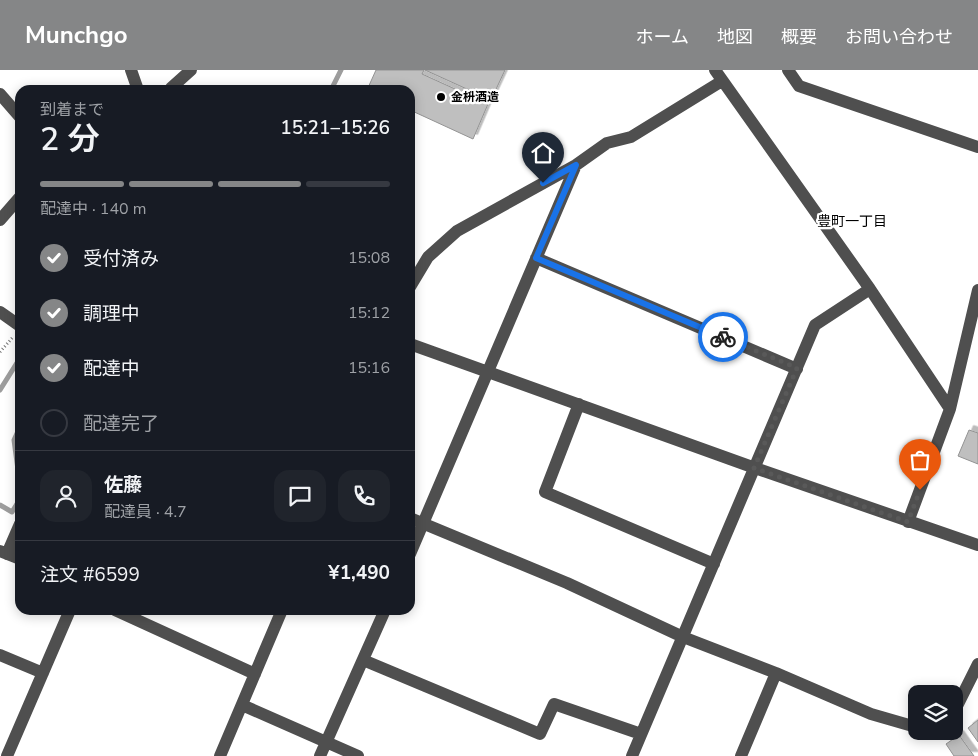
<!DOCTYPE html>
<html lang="ja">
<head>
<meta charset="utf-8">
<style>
  :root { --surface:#171b24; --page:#20242c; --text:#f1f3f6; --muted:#9ea1a6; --line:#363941; --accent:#858687 }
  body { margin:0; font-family:"Nunito Sans","Noto Sans JP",sans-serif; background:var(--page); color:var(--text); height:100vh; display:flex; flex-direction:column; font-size:19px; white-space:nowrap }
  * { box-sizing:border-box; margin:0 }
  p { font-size:16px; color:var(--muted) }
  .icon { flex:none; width:28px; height:28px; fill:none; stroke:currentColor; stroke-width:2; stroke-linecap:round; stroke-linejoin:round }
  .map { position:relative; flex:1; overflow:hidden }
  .drawer { position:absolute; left:15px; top:15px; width:400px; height:530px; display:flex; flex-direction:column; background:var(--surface); border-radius:15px; box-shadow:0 2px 12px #0003 }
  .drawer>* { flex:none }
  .controls { position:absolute; left:908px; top:615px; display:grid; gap:10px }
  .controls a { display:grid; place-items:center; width:55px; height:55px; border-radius:10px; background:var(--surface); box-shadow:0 2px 12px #0003; font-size:25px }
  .pin { position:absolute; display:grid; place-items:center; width:42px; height:42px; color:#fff; margin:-51px -21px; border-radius:50% 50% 50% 0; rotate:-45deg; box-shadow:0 0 5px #0007 }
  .pin .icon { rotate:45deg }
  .courier { position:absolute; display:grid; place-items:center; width:50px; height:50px; margin:-25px; border:4px solid #1a73e8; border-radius:50%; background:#fff; color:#222; box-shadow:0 1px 6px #0007 }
  .head em { font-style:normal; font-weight:600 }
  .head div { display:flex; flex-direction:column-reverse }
  .head { display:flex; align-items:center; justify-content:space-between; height:85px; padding:0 25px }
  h1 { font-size:32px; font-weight:600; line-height:38px }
  .bar { display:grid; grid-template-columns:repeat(4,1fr); gap:8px 5px; align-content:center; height:60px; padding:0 25px }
  .bar i { height:6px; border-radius:4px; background:var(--line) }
  .bar .on { background:var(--accent) }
  .bar p { grid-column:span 4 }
  .line { display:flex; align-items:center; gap:12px; padding:0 25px; border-top:1px solid var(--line) }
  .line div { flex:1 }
  .round { display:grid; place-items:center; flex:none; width:52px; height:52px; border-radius:15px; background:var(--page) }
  ol { padding:0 25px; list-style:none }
  li { display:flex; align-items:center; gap:15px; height:55px }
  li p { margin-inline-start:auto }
  li .icon { padding:5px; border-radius:50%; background:var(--accent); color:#fff; stroke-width:4 }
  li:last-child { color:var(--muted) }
  li i { width:28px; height:28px; border:2px solid var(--line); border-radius:50% }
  header { display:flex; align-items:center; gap:30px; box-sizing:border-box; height:70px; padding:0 25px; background:var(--accent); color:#fff }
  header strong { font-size:24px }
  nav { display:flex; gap:28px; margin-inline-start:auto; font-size:18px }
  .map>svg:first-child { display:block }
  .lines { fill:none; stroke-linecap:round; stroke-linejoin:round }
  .stream { stroke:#9d9d9d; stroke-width:5 }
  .building { fill:#bfbfbf; stroke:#939393; filter:url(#shadow) }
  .path { stroke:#717171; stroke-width:3; stroke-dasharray:1 2.5; stroke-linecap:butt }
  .minor { stroke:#4f4f4f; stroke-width:12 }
  .done { stroke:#595959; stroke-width:5; stroke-dasharray:0 9 }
  .route { stroke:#1a73e8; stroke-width:6 }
  .poi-dot { fill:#000; stroke:#fff; stroke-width:2 }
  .labels { text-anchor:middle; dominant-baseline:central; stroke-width:4.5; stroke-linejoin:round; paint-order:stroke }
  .poi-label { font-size:12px; font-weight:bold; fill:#000; stroke:#fff; text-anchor:start }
  .neighbourhood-label { font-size:14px; fill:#000; stroke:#fff }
</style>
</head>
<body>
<header>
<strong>Munchgo</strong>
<nav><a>ホーム</a><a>地図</a><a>概要</a><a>お問い合わせ</a></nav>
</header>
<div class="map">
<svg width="978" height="686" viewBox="0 0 978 686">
  <defs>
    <filter id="shadow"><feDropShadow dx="4.5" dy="-4.5" stdDeviation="0" flood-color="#0004"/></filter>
  </defs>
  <rect width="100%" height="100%" fill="#fff"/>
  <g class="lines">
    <path class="stream" d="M331 20 341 0
      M0 320 20 288
      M20 357 14 370 20 415
      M0 435 12 442 20 429"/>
  </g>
  <path class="building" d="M376 0H424L422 4 488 34 473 69 410 40V20H367Z
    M425 0H505L491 30Z
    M969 360 978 363V394L958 386Z
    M978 650V672L968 658Z
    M959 665 974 686H954L946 674Z"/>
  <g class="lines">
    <path class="path" d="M0 282 13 267"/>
    <path class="minor" d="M131 0 138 20
      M715 0 870 219 950 339 908 452
      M788 0 799 16 978 77
      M171 18 191 0
      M0 24 20 47
      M0 150 20 127
      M536 188 797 299
      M410 217 428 187 457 161 576 95 607 73 631 67 722 11
      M0 242 20 256
      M410 274 755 398 978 475
      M579 334 545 422 714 494
      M950 339 978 220
      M410 448 567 513 683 567 776 603 871 644 916 657
      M0 481 20 489
      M7 484 20 454
      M410 484 576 95
      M115 540 255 604
      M0 585 43 603
      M363 590 540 664 554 634 641 664
      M242 635 358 686
      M954 637 958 634 978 594
      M7 686 70 540
      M220 686 282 540
      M320 686 385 540
      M632 686 815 255 870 219
      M741 686 776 603"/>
  </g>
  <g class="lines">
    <path class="done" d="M723 267 797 298 754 398 908 452 920 420"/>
    <path class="route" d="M543 113 576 95 536 188 723 267"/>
  </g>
  <circle class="poi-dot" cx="441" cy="27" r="5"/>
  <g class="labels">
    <g class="poi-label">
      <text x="451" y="27">金枡酒造</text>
    </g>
    <g class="neighbourhood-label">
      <text x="852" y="151">豊町一丁目</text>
    </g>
  </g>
</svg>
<div class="controls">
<a><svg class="icon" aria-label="layers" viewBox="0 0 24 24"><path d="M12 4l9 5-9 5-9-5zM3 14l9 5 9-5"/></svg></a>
</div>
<div class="pin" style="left:920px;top:420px;background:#ea580c"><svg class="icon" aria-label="bag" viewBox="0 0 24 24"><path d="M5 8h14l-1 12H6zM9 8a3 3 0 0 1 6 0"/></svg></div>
<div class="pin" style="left:543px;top:113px;background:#1f2937"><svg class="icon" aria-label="home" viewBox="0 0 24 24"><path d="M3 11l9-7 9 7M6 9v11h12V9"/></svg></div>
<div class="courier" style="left:723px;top:267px"><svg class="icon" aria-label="bike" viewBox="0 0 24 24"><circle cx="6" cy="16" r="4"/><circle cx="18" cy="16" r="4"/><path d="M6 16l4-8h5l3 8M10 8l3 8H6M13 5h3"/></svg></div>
<section class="drawer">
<div class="head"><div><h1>2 分</h1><p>到着まで</p></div><em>15:21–15:26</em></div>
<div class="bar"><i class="on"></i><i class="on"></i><i class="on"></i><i></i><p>配達中 · 140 m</p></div>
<ol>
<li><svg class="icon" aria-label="check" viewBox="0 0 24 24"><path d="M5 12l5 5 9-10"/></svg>受付済み<p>15:08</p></li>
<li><svg class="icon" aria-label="check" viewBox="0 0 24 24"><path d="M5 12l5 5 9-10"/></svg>調理中<p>15:12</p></li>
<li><svg class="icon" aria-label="check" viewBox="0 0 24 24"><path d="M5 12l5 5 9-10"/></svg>配達中<p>15:16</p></li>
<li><i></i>配達完了</li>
</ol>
<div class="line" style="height:90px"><a class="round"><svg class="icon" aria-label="person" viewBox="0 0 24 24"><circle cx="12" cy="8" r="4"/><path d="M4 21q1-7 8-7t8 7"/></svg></a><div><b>佐藤</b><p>配達員 · 4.7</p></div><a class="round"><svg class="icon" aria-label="chat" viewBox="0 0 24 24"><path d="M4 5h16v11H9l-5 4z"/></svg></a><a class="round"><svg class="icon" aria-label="phone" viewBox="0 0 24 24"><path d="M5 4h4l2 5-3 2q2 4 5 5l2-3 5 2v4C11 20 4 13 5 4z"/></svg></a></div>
<div class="line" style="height:65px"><div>注文 #6599</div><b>¥1,490</b></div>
</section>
</div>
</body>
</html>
